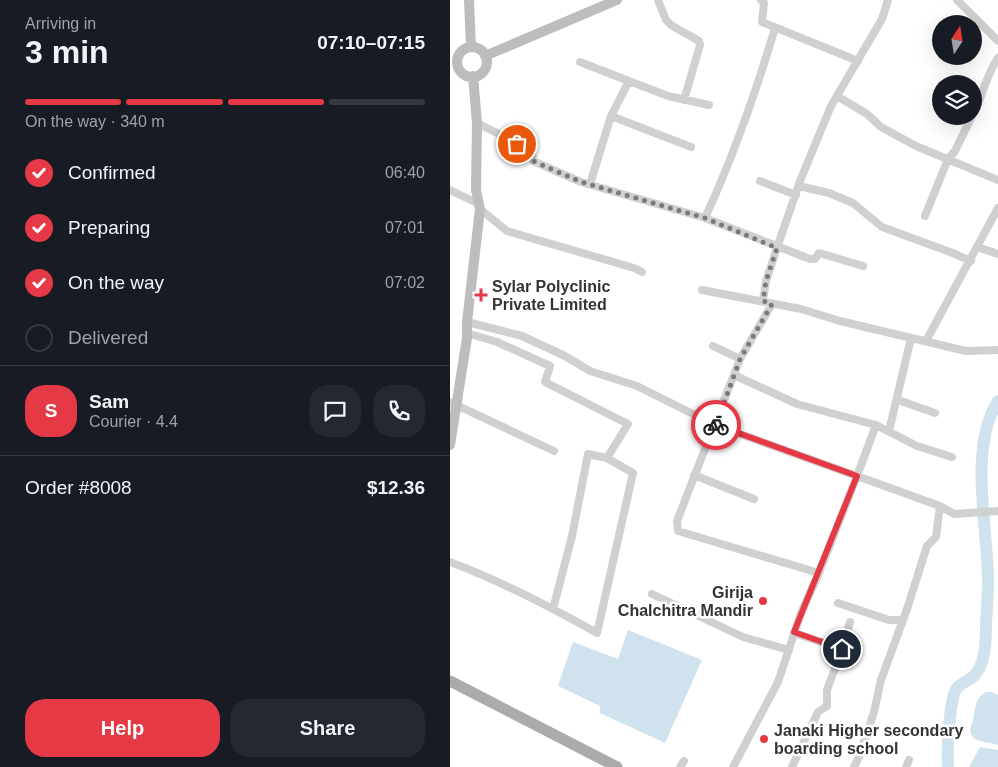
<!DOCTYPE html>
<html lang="en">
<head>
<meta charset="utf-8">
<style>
  :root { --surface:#171b24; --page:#242831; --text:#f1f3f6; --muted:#9ea1a6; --line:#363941; --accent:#e63946 }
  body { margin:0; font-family:Arial,sans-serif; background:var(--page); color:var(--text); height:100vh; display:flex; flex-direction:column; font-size:19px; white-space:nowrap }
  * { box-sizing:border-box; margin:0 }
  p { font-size:16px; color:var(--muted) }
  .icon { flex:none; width:28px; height:28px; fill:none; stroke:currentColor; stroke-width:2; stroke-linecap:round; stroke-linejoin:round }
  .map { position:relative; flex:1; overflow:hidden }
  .sheet { display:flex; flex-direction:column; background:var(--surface); width:450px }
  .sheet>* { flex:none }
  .needle { width:32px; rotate:12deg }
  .tools { position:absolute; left:482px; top:15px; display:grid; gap:10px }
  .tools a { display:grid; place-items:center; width:50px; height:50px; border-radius:50%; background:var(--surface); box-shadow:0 5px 20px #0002; font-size:25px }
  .pin { position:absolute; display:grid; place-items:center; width:42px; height:42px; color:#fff; margin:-21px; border:2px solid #fff; border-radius:50%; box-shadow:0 1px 5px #0007 }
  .courier { position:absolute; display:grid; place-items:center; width:50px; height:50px; margin:-25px; border:4px solid #e63946; border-radius:50%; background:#fff; color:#222; box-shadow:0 1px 6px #0007 }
  .summary em { font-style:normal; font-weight:800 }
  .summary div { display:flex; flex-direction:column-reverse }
  .summary { display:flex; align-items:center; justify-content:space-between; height:85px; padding:0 25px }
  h1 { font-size:32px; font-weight:800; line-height:38px }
  .bar { display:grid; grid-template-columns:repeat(4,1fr); gap:8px 5px; align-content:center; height:60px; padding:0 25px }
  .bar i { height:6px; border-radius:4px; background:var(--line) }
  .bar .active { background:var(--accent) }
  .bar p { grid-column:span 4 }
  .line { display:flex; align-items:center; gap:12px; padding:0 25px; border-top:1px solid var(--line) }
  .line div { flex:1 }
  .round { display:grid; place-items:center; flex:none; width:52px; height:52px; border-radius:20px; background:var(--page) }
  ol { padding:0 25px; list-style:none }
  li { display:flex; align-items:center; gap:15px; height:55px }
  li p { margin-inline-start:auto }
  li .icon { padding:5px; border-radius:50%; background:var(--accent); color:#fff; stroke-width:4 }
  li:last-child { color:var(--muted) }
  li i { width:28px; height:28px; border:2px solid var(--line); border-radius:50% }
  .cta { display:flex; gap:10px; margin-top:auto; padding:10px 25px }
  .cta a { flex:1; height:58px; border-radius:20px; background:var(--accent); color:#fff; font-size:20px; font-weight:800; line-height:58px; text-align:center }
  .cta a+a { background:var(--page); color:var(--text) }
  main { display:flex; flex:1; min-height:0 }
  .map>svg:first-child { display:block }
  .water { fill:#cfe2ee }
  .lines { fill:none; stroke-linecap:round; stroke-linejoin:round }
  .river { stroke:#cfe2ee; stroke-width:12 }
  .street { stroke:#d0d0d0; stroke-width:8 }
  .secondary { stroke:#bdbdbd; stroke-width:10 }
  .primary { stroke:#ababab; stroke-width:11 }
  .done { stroke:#7a7a7a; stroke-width:5; stroke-dasharray:0 9 }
  .route { stroke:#e63946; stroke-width:6 }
  .poi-dot { fill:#e63946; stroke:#fff; stroke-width:2 }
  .labels { text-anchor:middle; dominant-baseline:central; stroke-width:5; stroke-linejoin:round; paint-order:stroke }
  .poi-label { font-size:16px; font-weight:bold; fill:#333; stroke:#fff; text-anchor:start }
</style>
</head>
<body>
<main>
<section class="sheet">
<div class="summary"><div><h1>3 min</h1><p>Arriving in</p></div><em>07:10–07:15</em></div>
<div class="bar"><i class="active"></i><i class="active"></i><i class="active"></i><i></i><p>On the way · 340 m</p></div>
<ol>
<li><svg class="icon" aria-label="check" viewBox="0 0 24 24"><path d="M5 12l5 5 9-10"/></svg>Confirmed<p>06:40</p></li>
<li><svg class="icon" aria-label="check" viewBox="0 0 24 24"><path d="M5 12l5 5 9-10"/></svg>Preparing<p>07:01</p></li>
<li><svg class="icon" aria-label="check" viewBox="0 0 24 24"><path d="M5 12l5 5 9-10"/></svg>On the way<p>07:02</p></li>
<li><i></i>Delivered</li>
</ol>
<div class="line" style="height:90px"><b class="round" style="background:var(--accent);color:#fff">S</b><div><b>Sam</b><p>Courier · 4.4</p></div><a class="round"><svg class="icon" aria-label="chat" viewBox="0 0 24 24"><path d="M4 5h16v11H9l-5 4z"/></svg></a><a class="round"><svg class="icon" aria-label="phone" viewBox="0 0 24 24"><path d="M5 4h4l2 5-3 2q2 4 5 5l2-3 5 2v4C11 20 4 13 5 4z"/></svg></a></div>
<div class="line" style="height:65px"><div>Order #8008</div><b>$12.36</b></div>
<div class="cta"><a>Help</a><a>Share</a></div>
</section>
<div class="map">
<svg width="548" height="767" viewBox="0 0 548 767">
  <rect width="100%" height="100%" fill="#fff"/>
  <path class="water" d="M178 630 252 660 215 743 150 713V706L108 686 123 642 168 659Z
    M536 692H542L548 695V745C541 743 526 742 522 736 518 731 522 725 523 720 525 709 525 698 536 692Z
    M530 747 548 750V767H519Z"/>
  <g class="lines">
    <path class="river" d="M498 767C497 753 499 698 507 688 511 683 518 681 523 677 536 665 536 640 536 623 537 609 538 595 538 581 538 528 518 448 548 401"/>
    <path class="street" d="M208 0 216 20 221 25 249 41 250 45 234 100
      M311 0 314 3 312 22 408 61
      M507 0 548 41
      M130 62 179 81 161 116 140 184
      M179 81 218 96 259 105
      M387 96 417 114 431 127 466 146 548 180
      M524 113C533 95 536 75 548 58
      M161 116 241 147
      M27 123 53 136 82 153 83 161 131 182 255 218 360 259H365L369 253 413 266
      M310 181 346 195
      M349 186 379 193 403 203 432 227 500 252 521 261
      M0 190 27 203
      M30 209 57 231 184 268 192 272
      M475 216 498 159 505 151 522 116
      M255 218C283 157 306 92 325 28
      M527 247 548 254
      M252 290 351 309 390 321 516 351 548 350
      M313 301 316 281 327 248 350 181 381 106 432 19 438 0
      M322 304 290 359 227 521 228 531 369 573
      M17 322 72 336 115 356 140 371 187 386 265 425 407 476 369 573 351 613 328 682 283 767
      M17 333 47 342 100 366 95 382 178 424 157 458 138 454 122 536 103 609
      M476 341 548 208
      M263 346 290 359
      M284 375 347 404 426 425 467 446 502 457
      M448 400 485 413
      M0 402 104 451
      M426 425 407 476 490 506 504 514 548 511
      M439 431 461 338
      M244 475 304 499
      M0 562C51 581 99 606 147 633L183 473 157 458
      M202 594 293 637 339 650
      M388 603 439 620H453
      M392 649 400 622
      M230 767 234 761
      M342 767 368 712 377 706V690L392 649 344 633
      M404 767 409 757 424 712 431 680 457 609 477 546 486 537 490 506
      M456 767 459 760"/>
    <path class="secondary" d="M19 0 21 47
      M7 62a15 15 0 1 1 30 0a15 15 0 1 1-30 0Z
      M35 56 167 0
      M0 445 17 338V322L30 209 26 190 27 123 23 76"/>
    <path class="primary" d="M0 681 167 767"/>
  </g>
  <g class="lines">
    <path class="done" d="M67 144 82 153 83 161 131 182 255 218 327 248 316 281 313 301 322 304 290 359 266 425"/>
    <path class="route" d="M266 425 407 476 344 632 392 649"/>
  </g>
  <g class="poi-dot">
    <path d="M28.5 287.5h5v5h5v5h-5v5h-5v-5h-5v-5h5z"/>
    <circle cx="313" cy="601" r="5"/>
    <circle cx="314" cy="739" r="5"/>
  </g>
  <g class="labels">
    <g class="poi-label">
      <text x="42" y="286">Sylar Polyclinic<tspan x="42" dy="18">Private Limited</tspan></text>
      <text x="303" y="592" text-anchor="end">Girija<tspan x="303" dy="18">Chalchitra Mandir</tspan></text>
      <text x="324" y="730">Janaki Higher secondary<tspan x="324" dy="18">boarding school</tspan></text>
    </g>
  </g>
</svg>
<div class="tools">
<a><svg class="needle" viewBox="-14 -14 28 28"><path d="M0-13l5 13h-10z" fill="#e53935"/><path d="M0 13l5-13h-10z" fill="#9ea1a6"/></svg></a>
<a><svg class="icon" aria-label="layers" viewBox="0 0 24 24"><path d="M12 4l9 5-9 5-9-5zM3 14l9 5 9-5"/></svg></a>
</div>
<div class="pin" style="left:67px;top:144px;background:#ea580c"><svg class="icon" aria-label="bag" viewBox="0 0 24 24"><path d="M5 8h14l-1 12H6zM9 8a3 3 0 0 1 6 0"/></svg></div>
<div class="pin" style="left:392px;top:649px;background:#1f2937"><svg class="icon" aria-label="home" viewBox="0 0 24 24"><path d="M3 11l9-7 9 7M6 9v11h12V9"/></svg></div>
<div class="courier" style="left:266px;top:425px"><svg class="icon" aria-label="bike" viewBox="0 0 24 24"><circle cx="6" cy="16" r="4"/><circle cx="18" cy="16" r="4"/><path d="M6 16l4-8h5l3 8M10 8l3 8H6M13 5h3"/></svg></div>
</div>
</main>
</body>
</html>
